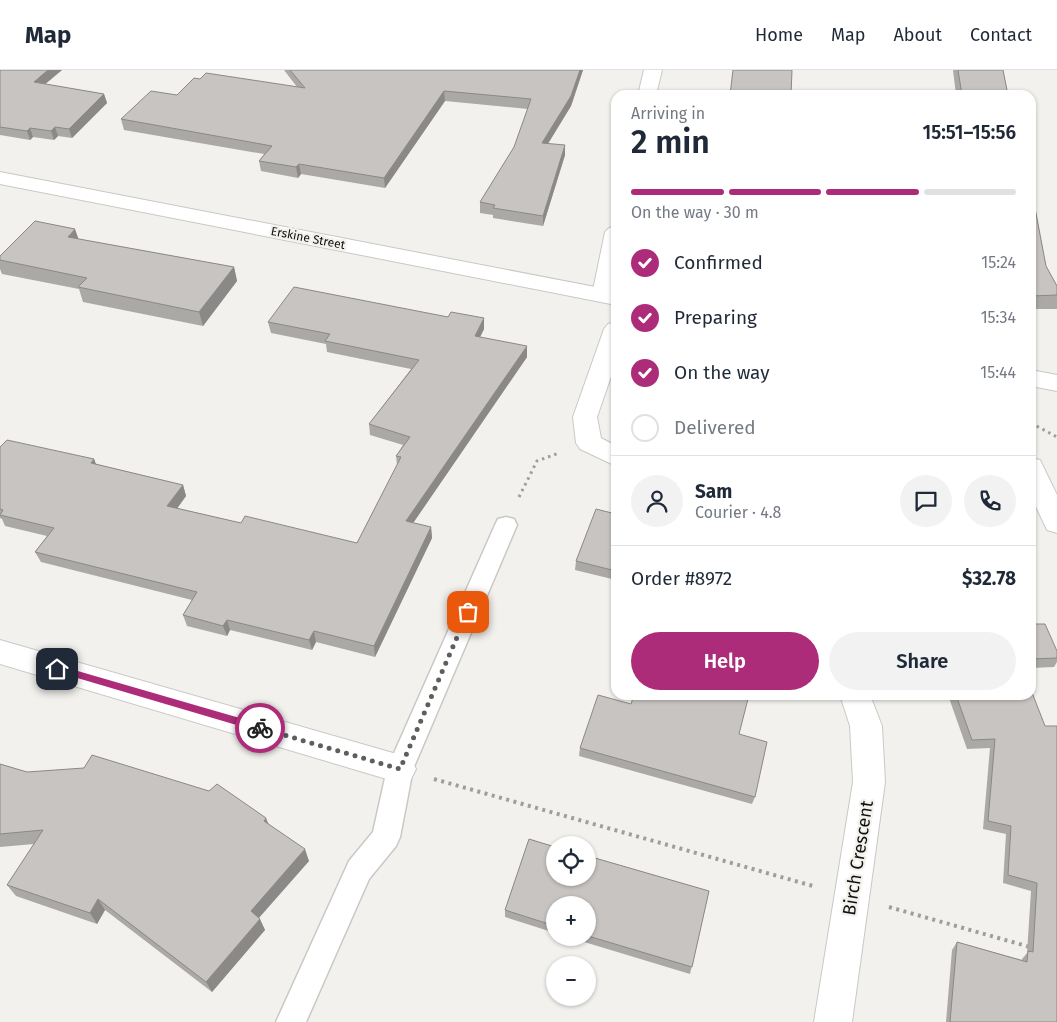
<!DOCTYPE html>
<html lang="en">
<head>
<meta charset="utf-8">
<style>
  :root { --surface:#fff; --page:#f2f2f3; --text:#1f2937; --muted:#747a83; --line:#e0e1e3; --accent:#ad2c79 }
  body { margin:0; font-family:"Fira Sans",sans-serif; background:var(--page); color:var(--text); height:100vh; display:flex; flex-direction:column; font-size:19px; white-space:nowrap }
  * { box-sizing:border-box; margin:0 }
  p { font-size:16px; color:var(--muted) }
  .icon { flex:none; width:28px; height:28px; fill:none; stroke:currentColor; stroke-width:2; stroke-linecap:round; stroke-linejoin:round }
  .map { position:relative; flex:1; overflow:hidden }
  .drawer { position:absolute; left:611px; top:20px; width:425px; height:610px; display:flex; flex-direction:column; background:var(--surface); border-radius:15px; box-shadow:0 1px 4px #0004 }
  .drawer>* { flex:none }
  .controls { position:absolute; left:546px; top:766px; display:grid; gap:10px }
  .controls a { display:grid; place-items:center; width:50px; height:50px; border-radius:50%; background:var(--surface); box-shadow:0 1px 4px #0004; font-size:25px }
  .pin { position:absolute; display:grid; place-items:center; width:42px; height:42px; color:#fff; margin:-21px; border-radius:10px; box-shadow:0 2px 8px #0006 }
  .courier { position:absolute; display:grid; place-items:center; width:50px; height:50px; margin:-25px; border:4px solid #ad2c79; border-radius:50%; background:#fff; color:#222; box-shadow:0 1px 6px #0007 }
  .overview em { font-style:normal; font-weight:600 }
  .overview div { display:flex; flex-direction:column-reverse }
  .overview { display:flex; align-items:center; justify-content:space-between; height:85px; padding:0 20px }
  h1 { font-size:32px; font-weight:600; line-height:38px }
  .bar { display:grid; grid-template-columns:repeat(4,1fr); gap:8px 5px; align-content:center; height:60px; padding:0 20px }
  .bar i { height:6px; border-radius:4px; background:var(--line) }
  .bar .selected { background:var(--accent) }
  .bar p { grid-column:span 4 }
  .line { display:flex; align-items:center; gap:12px; padding:0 20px; border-top:1px solid var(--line) }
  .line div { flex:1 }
  .round { display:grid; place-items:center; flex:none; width:52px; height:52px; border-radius:26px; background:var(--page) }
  ol { padding:0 20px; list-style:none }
  li { display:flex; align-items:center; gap:15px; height:55px }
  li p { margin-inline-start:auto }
  li .icon { padding:5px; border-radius:50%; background:var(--accent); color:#fff; stroke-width:4 }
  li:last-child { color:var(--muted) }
  li i { width:28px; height:28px; border:2px solid var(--line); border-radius:50% }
  .button { display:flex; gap:10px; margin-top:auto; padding:10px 20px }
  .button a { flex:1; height:58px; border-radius:30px; background:var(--accent); color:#fff; font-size:20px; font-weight:600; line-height:58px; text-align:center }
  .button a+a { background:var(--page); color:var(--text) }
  header { display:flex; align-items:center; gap:30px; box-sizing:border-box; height:70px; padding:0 25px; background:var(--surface); border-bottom:1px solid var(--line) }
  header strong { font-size:24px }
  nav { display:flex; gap:28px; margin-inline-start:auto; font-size:18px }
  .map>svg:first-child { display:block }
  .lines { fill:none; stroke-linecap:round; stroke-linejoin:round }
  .service-casing { stroke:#c9c8c4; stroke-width:3 }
  .minor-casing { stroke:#c9c8c4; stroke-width:2 }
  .tertiary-casing { stroke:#c9c8c4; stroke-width:2 }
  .path-far1 { stroke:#a09e9b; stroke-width:3; stroke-dasharray:2.5 4; stroke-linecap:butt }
  .path { stroke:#a09e9b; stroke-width:4; stroke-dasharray:3 4.5; stroke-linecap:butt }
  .service { fill:#fff; fill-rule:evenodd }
  .minor { fill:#fff; fill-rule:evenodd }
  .tertiary { fill:#fff; fill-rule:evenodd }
  .wall { fill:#aba9a6 }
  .shaded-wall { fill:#8b8987 }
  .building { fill:#c7c4c1; stroke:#8b8987 }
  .route { fill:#ad2c79 }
  .done { stroke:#5f5e5b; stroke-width:5; stroke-dasharray:0 9 }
  .labels { text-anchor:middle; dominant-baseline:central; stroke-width:4.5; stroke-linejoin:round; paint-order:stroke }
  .far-street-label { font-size:12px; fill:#0f0f0d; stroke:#f3f1ed }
  .near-street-label { font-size:18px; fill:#0f0f0d; stroke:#f3f1ed }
</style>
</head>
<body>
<header>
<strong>Map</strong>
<nav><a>Home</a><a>Map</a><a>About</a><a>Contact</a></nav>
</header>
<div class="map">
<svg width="1057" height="952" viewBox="0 0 1057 952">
  <rect width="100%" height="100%" fill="#f3f1ed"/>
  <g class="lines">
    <g class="service-casing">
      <path id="service" d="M506 447 514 449 517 455 413 699 400 767 396 776 369 809 306 952H276L349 791 373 762 387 699 495 455 498 449Z"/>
    </g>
    <g class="minor-casing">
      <path id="minor" d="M644 0H662L656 25H638Z
        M616 156V215L611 230 603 232 595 230 592 225 605 162 609 158Z
        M616 252V292L597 347 601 368 616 376V396L580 379 576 373 573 347 604 259 608 254Z
        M0 570 400 685 411 689 416 699 411 709 400 713 0 594Z
        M840 625H870L882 656 885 712 852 952H814L853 712 850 656Z"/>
    </g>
    <g class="tertiary-casing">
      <path id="tertiary" d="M0 102 616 221V235L0 114Z
        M1031 300 1057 305V321L1031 316Z
        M1031 388 1040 390 1057 425V463L1047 460 1031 426Z"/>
    </g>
    <path class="path-far1" d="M1031 353 1057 367
      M519 427 537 391 559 383"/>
    <path class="path" d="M434 709 813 816
      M889 837 1030 877"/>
    <use href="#service" class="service"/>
    <use href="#minor" class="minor"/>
    <use href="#tertiary" class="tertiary"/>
  </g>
  <path class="wall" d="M0 0H62L45 14 104 24 107 33 72 68 58 66 54 70 33 67 30 70 0 65Z
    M284 0H583L571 36 548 74 565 85 543 156 493 148V145L480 143V132L514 77 528 39 445 31 385 118 301 104 298 108 261 101 259 91 264 84 124 60 121 49 177 25 200 9 297 17Z
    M953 0H1003L1008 25H956Z
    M1031 117 1046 196 1057 216V239H1031Z
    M79 169 234 197 237 211 203 256 83 232 79 219 2 204 0 199V186Z
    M448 247 484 248V259L480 267 527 287 413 453 431 457 432 468 375 587 316 572 312 580 230 560 227 566 187 556 183 545 192 530 41 492 35 482 47 466 5 456 2 449 0 448V377L94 389 96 394 183 415 186 426 177 438 241 453 357 473 397 395 396 386 403 375 370 365 369 354 411 299 327 282 326 274 271 263 268 252Z
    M616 430V510L575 500 576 491 612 443Z
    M1031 554 1057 581V592L1054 597 1031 598Z
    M948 625H1031L1057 952H946L952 880 957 872 1022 890V889L1027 883 1031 821 1003 813 1006 764 983 759 990 678 967 679Z
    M631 634 739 664 755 727 752 734 579 686 580 678Z
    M0 694 27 702 269 755 309 791 259 848 265 860 212 922 105 840 97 854 16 826 7 815 34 774 0 777Z
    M529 769 555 777V808H588V786L709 821 690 904 571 868H588V835H555V863L505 847V840Z"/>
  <path class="shaded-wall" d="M48 0H62L37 21 34 12Z
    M580 0H583L571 36 542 83V73Z
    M444 21 445 31 385 118 384 108Z
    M104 24 107 33 72 68 69 59Z
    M55 57 58 66 54 70 51 61Z
    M30 58 33 67 30 70 27 61Z
    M565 75V85L543 156V146Z
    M299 94 301 104 298 108 296 97Z
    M75 159 80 173 68 167Z
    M234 197 237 211 203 256 199 242Z
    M484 248V259L475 277V266Z
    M527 276V287L407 462 406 451Z
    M94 389 98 400 91 393Z
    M183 415 186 426 171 447 167 436Z
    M431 457 432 468 375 587 374 576Z
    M227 550 230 560 227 566 223 556Z
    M314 561 316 572 312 580 309 570Z
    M266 748 271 760 264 751Z
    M305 779 309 791 255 852 251 841Z
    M98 829 105 840 97 854 90 843Z
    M260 849 265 860 212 922 206 912Z"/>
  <path class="building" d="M0 0H48L34 12 104 24 69 59 55 57 51 61 30 58 27 61 0 57Z
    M290 0H580L571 26 542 73 565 75 543 146 493 138 495 135 480 132 514 77 531 29 444 21 384 108 299 94 296 97 259 91 272 76 121 49 151 21 177 25 194 8 200 9 206 3 305 18Z
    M733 0H792L791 25H730Z
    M958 0H1003L1008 25H962Z
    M1031 117 1046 196 1057 216V225L1031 226Z
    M35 151 75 159 68 167 234 197 199 242 78 217 87 208 0 190V186Z
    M294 217 448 247 451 242 484 248 475 266 527 276 406 451 431 457 374 576 314 561 309 570 227 550 223 556 183 545 197 522 35 482 54 458 0 445 3 440 0 439V377L7 370 94 389 91 393 183 415 167 436 241 453 245 446 357 473 401 387 396 386 410 367 369 354 419 290 325 271 330 264 268 252Z
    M616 430V501L576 491 596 439 612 443Z
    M1031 554H1045L1057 581V588L1031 589Z
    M1031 620 1045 656H1057V952H950L957 872 1027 892 1028 881 1033 882 1037 813 1008 805 1011 756 988 751 995 669 972 670 956 625H1031Z
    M598 625 631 634 634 625H749L739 664 767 672 755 727 580 678Z
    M92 685 209 721 217 714 266 748 264 751 305 779 251 841 260 849 206 912 98 829 90 843 7 815 43 760 0 764V694L27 702 84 698Z
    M529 769 555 777V808H588V786L709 821 692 897 588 866V835H555V856L505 840Z"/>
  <path class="route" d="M57 595 260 654 265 658 260 662 57 602 53 599Z"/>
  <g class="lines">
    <path class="done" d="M260 658 400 699 468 542"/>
  </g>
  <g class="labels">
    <g class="far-street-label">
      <text transform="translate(308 168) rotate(11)">Erskine Street</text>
    </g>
    <g class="near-street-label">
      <text transform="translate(858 788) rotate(-81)">Birch Crescent</text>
    </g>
  </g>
</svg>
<div class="controls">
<a><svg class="icon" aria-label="locate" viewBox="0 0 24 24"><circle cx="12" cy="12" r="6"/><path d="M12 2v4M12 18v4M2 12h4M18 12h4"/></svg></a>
<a>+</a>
<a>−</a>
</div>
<div class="pin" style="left:468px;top:542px;background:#ea580c"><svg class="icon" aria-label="bag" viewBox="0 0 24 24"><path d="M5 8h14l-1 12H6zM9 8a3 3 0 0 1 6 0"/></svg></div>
<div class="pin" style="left:57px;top:599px;background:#1f2937"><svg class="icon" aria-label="home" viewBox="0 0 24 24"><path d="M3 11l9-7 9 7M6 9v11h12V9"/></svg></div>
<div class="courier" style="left:260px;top:658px"><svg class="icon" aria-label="bike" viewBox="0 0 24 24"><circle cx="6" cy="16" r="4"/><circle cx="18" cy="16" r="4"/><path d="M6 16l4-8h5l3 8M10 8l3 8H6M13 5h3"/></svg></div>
<section class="drawer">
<div class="overview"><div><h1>2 min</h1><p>Arriving in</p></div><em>15:51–15:56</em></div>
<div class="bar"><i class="selected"></i><i class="selected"></i><i class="selected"></i><i></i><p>On the way · 30 m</p></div>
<ol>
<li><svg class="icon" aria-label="check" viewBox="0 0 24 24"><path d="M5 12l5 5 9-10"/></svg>Confirmed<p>15:24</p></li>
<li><svg class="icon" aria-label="check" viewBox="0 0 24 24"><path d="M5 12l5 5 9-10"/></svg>Preparing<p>15:34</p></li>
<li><svg class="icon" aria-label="check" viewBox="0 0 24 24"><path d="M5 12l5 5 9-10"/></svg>On the way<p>15:44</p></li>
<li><i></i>Delivered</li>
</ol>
<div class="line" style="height:90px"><a class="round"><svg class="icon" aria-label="person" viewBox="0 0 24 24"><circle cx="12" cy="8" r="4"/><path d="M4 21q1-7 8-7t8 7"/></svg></a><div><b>Sam</b><p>Courier · 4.8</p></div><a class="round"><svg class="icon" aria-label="chat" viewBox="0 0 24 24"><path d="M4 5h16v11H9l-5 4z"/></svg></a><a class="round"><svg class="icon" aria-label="phone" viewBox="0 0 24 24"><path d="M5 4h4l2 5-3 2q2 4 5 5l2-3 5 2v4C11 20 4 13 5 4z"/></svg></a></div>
<div class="line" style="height:65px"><div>Order #8972</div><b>$32.78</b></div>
<div class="button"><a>Help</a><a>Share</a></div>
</section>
</div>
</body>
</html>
